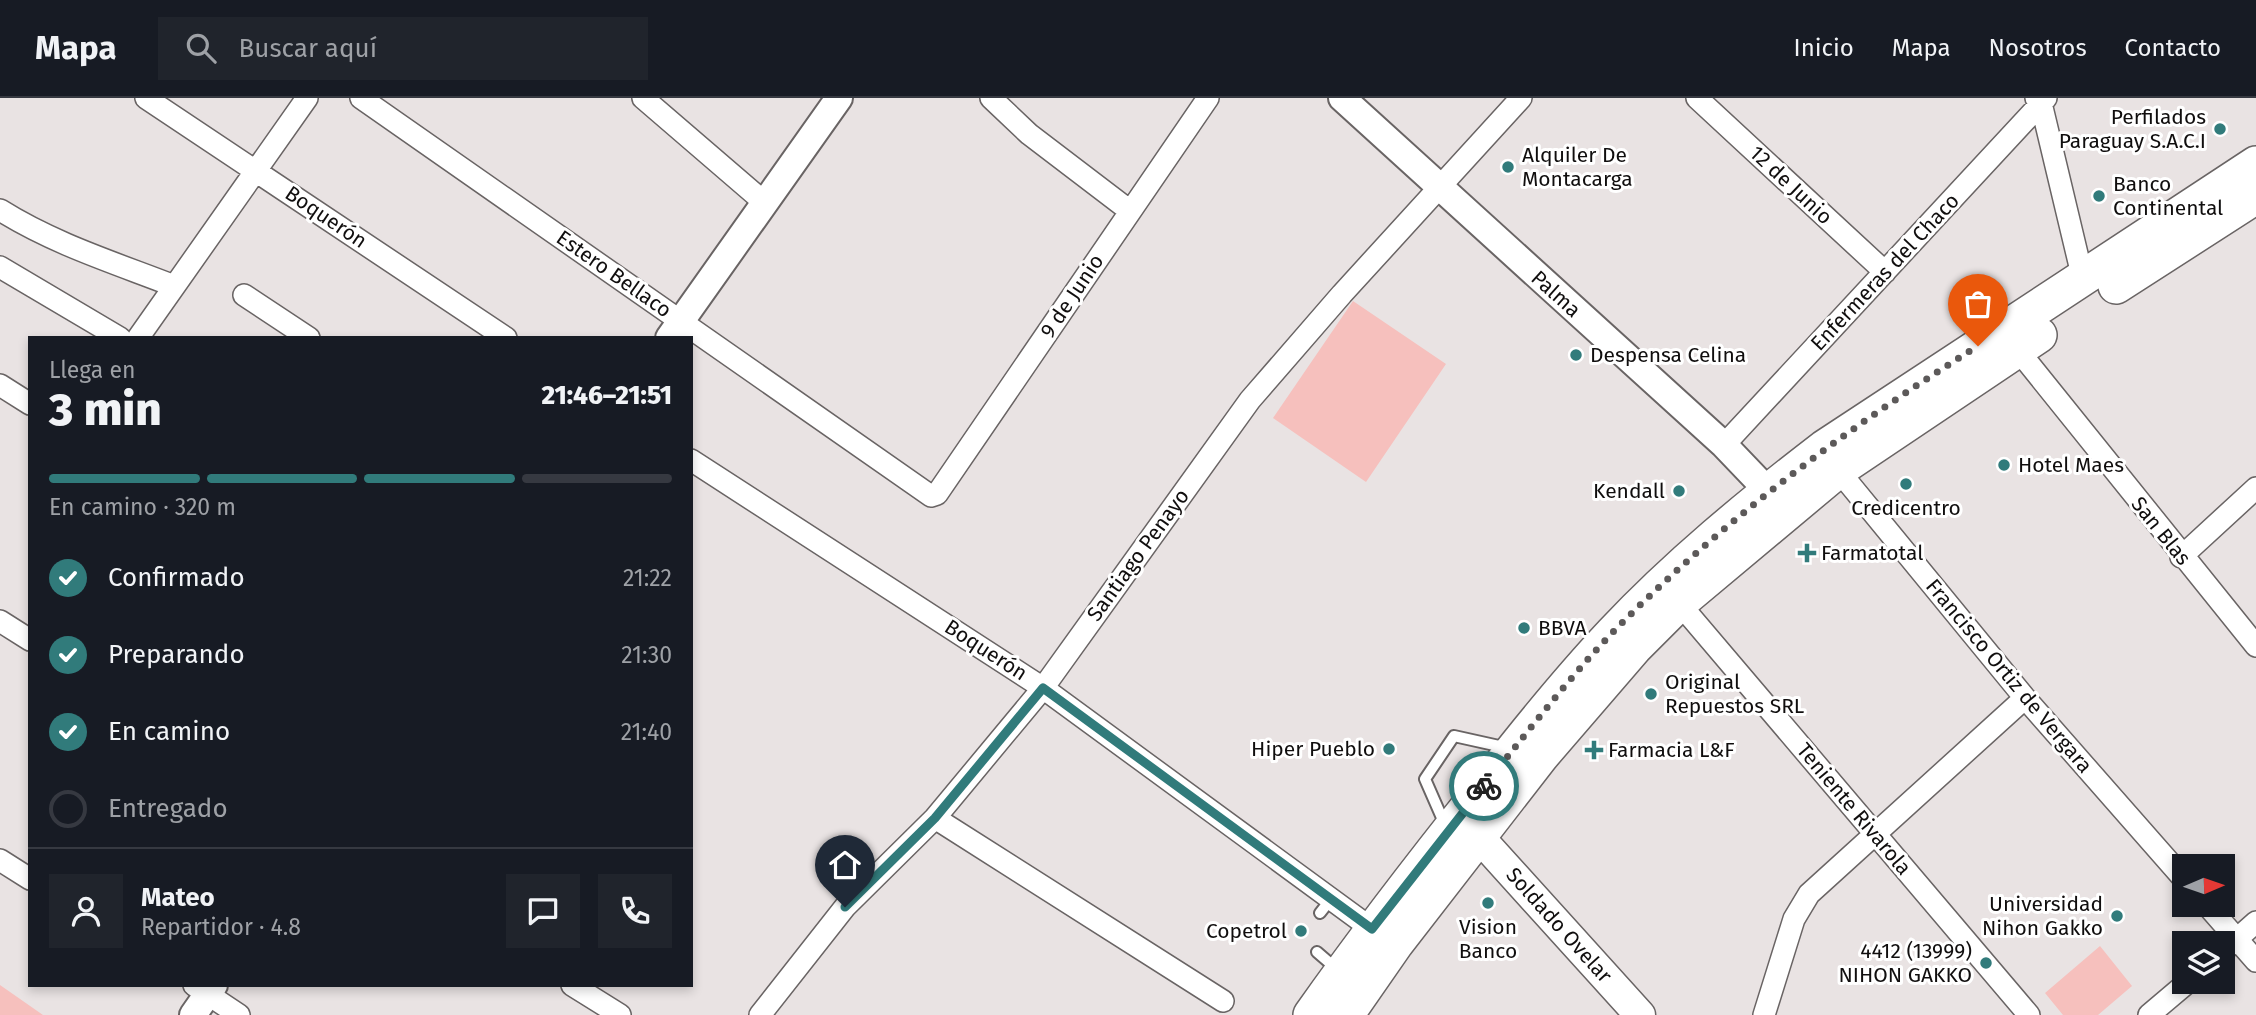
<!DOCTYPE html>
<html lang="es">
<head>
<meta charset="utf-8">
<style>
  :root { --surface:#171b24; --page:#20242c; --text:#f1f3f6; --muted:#9ea1a6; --line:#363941; --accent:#317b7b }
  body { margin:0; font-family:"Fira Sans",sans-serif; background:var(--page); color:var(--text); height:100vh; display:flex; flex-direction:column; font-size:26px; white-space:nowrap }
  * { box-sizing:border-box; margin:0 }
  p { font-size:23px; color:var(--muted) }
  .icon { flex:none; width:38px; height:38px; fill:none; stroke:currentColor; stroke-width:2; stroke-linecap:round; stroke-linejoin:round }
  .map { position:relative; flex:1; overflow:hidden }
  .details { position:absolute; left:28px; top:238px; width:665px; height:651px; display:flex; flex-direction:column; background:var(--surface); border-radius:0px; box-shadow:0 4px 10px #0003 }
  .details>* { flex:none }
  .needle { width:46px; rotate:88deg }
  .buttons { position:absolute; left:2172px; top:756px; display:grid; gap:14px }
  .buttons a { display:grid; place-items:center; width:63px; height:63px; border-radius:0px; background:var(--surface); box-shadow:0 4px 10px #0003; font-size:35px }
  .pin { position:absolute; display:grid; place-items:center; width:60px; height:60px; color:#fff; margin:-72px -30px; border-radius:50% 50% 50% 0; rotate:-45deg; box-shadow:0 0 7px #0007 }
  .pin .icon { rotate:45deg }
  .courier { position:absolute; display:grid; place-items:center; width:70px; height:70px; margin:-35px; border:5px solid #317b7b; border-radius:50%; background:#fff; color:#222; box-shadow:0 2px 9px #0007 }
  .overview em { font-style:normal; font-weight:800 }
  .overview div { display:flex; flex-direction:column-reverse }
  .overview { display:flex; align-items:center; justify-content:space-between; height:119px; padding:0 21px }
  h1 { font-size:46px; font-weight:800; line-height:52px }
  .bar { display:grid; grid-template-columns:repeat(4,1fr); gap:10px 7px; align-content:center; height:84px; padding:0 21px }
  .bar i { height:9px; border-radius:5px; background:var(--line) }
  .bar .on { background:var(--accent) }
  .bar p { grid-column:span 4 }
  .line { display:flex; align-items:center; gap:18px; padding:0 21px; border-top:2px solid var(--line) }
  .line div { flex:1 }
  .round { display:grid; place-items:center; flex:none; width:74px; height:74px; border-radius:0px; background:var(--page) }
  ol { padding:0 21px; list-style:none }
  li { display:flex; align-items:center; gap:21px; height:77px }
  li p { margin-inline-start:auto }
  li .icon { padding:7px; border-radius:50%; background:var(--accent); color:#fff; stroke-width:4 }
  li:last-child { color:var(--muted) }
  li i { width:38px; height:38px; border:4px solid var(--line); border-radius:50% }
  header { display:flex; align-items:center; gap:42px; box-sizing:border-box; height:98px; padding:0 35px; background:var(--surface); border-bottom:2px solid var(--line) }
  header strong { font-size:33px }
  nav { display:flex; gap:38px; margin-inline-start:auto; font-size:24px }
  .search { width:490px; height:63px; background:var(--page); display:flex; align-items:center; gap:18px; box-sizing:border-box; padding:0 24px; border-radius:0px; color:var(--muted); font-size:26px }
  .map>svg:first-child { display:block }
  .green { fill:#f6c0bd }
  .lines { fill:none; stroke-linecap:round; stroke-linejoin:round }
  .service-casing { stroke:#696464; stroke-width:14 }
  .minor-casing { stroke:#696464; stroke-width:24 }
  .tertiary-casing { stroke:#696464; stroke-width:30 }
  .secondary-casing { stroke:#696464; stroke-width:33 }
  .trunk-casing { stroke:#696464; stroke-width:38 }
  .service { stroke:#fff; stroke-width:10 }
  .minor { stroke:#fff; stroke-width:21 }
  .tertiary { stroke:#fff; stroke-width:26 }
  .secondary { stroke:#fff; stroke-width:30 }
  .trunk { stroke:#fff; stroke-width:35 }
  .done { stroke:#5c5959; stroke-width:7; stroke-dasharray:0 12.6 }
  .route { stroke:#317b7b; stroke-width:9 }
  .poi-dot { fill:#317b7b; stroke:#fff; stroke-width:2.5 }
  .labels { text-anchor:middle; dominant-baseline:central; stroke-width:6; stroke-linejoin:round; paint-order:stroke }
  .poi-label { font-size:21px; fill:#100e0e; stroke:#fff; text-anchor:start }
  .street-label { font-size:21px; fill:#100e0e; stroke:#fff }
</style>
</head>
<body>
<header>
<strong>Mapa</strong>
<div class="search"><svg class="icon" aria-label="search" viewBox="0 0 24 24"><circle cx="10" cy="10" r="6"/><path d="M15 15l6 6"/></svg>Buscar aquí</div>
<nav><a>Inicio</a><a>Mapa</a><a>Nosotros</a><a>Contacto</a></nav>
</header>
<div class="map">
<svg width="2256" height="917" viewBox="0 0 2256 917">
  <rect width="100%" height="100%" fill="#e9e3e3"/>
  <path class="green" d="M1353 203 1446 266 1366 384 1273 320Z
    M2100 848 2132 888 2098 917H2063L2045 895Z
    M0 887 43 917H0Z"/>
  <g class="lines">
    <g class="service-casing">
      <path id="service" d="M1446 729 1425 681 1454 638 1508 650
        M1320 815 1331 801
        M1317 854 1339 873"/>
    </g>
    <g class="minor-casing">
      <path id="minor" d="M146 0 506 240
        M361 0 931 398 937 396 1208 0
        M643 0 765 105
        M991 0 1029 36 1130 113
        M1697 0 1885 174
        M2036 0 2041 5 2083 181
        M0 112C54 146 115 165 174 188
        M0 169 120 240
        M244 197 309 240
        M138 240 307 0
        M2017 251 2256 548
        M0 287 30 306
        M1724 347 2046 0
        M691 362 1043 590 1372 831
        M1838 372 2025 600 2184 781
        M2181 459 2256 390
        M1679 505 2029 917
        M0 523 30 542
        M935 720 1223 903
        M0 762 30 781
        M2207 807 2256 863
        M2222 854 2256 824
        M194 887 239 917
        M572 887 620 917
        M760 917 845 809 935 720 1043 590 1250 302 1342 196 1521 0
        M1764 917 1794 821 1809 796 2025 600
        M2149 917 2188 884"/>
    </g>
    <g class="tertiary-casing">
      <path id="tertiary" d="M1342 0 1724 347 1768 393
        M669 240 839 0
        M193 917 214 887"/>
    </g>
    <g class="secondary-casing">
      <path id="secondary" d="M1478 738 1640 917"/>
    </g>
    <g class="trunk-casing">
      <path id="trunk" d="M2116 188 2256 98
        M1311 917C1366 839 1424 764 1484 689 1525 636 1567 584 1613 535 1677 467 1750 407 1824 350L2256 66
        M1346 917 1396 845 1541 658 1634 550 1679 505 1838 372 2039 237"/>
    </g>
    <use href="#service" class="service"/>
    <use href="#minor" class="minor"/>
    <use href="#tertiary" class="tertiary"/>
    <use href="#secondary" class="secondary"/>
    <use href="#trunk" class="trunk"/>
  </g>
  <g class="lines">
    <path class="done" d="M1484 688C1526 636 1567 582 1614 533 1723 422 1847 330 1978 248"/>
    <path class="route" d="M845 809 935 720 1043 590 1372 831 1484 688"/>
  </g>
  <g class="poi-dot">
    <circle cx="2220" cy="31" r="7"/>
    <circle cx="1508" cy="69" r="7"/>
    <circle cx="2099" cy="98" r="7"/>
    <circle cx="1576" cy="257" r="7"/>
    <circle cx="2004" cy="367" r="7"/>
    <circle cx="1906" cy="386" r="7"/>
    <circle cx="1679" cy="393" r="7"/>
    <path d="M1803.5 444.5h7v7h7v7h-7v7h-7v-7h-7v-7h7z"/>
    <circle cx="1524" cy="530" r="7"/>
    <circle cx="1651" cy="596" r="7"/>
    <circle cx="1389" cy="651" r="7"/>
    <path d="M1590.5 641.5h7v7h7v7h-7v7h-7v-7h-7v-7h7z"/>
    <circle cx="1488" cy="805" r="7"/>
    <circle cx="2117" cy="818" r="7"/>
    <circle cx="1301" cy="833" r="7"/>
    <circle cx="1986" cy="865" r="7"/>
  </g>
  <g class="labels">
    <g class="poi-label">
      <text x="2206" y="19" text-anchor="end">Perfilados<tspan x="2206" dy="24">Paraguay S.A.C.I</tspan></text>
      <text x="1522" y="57">Alquiler De<tspan x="1522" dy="24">Montacarga</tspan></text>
      <text x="2113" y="86">Banco<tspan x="2113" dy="24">Continental</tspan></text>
      <text x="1590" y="257">Despensa Celina</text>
      <text x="2018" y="367">Hotel Maes</text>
      <text x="1665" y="393" text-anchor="end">Kendall</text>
      <text x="1906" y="410" text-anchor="middle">Credicentro</text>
      <text x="1821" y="455">Farmatotal</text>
      <text x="1538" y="530">BBVA</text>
      <text x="1665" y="584">Original<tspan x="1665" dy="24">Repuestos SRL</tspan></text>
      <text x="1375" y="651" text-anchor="end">Hiper Pueblo</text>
      <text x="1608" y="652">Farmacia L&amp;F</text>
      <text x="2103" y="806" text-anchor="end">Universidad<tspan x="2103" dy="24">Nihon Gakko</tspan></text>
      <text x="1488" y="829" text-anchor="middle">Vision<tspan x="1488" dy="24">Banco</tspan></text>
      <text x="1287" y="833" text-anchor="end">Copetrol</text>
      <text x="1972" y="853" text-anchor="end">4412 (13999)<tspan x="1972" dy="24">NIHON GAKKO</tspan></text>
    </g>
    <g class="street-label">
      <text transform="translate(1791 87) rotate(43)">12 de Junio</text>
      <text transform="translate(326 119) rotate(34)">Boquerón</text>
      <text transform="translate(1885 174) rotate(-47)">Enfermeras del Chaco</text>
      <text transform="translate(614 176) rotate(35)">Estero Bellaco</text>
      <text transform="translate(1556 196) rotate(42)">Palma</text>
      <text transform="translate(1072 198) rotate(-56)">9 de Junio</text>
      <text transform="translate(2161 433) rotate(51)">San Blas</text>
      <text transform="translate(1138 457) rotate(-54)">Santiago Penayo</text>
      <text transform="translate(986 552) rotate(33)">Boquerón</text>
      <text transform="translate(2009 578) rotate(50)">Francisco Ortiz de Vergara</text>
      <text transform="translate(1854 711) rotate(50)">Teniente Rivarola</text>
      <text transform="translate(1559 827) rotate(48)">Soldado Ovelar</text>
    </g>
  </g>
</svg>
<div class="buttons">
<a><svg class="needle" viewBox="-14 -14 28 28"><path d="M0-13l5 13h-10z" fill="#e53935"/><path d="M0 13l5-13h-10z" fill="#9ea1a6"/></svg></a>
<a><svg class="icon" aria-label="layers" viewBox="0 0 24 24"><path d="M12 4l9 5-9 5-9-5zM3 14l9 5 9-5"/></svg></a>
</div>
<div class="pin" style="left:1978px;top:248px;background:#ea580c"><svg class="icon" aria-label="bag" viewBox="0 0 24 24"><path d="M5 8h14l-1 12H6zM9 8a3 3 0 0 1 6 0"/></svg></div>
<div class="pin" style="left:845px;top:809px;background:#1f2937"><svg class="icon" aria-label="home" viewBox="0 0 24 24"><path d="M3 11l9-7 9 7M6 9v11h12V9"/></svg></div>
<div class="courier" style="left:1484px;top:688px"><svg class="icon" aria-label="bike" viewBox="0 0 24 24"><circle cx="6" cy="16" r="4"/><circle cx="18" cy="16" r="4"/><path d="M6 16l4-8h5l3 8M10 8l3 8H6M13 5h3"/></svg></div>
<section class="details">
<div class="overview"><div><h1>3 min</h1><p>Llega en</p></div><em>21:46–21:51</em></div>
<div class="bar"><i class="on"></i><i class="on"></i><i class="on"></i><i></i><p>En camino · 320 m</p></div>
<ol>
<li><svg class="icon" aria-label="check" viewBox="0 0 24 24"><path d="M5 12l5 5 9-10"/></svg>Confirmado<p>21:22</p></li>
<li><svg class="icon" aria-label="check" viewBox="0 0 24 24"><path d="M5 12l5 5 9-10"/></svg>Preparando<p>21:30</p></li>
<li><svg class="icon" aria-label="check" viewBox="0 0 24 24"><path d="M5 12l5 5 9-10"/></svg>En camino<p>21:40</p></li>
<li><i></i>Entregado</li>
</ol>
<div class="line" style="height:126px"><a class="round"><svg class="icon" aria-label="person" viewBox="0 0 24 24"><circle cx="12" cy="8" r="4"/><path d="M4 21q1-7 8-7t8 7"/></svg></a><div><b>Mateo</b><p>Repartidor · 4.8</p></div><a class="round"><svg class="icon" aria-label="chat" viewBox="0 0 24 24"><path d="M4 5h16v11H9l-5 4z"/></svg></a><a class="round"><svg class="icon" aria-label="phone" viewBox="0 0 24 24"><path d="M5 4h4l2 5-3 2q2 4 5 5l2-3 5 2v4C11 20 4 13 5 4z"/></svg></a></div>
</section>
</div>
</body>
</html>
